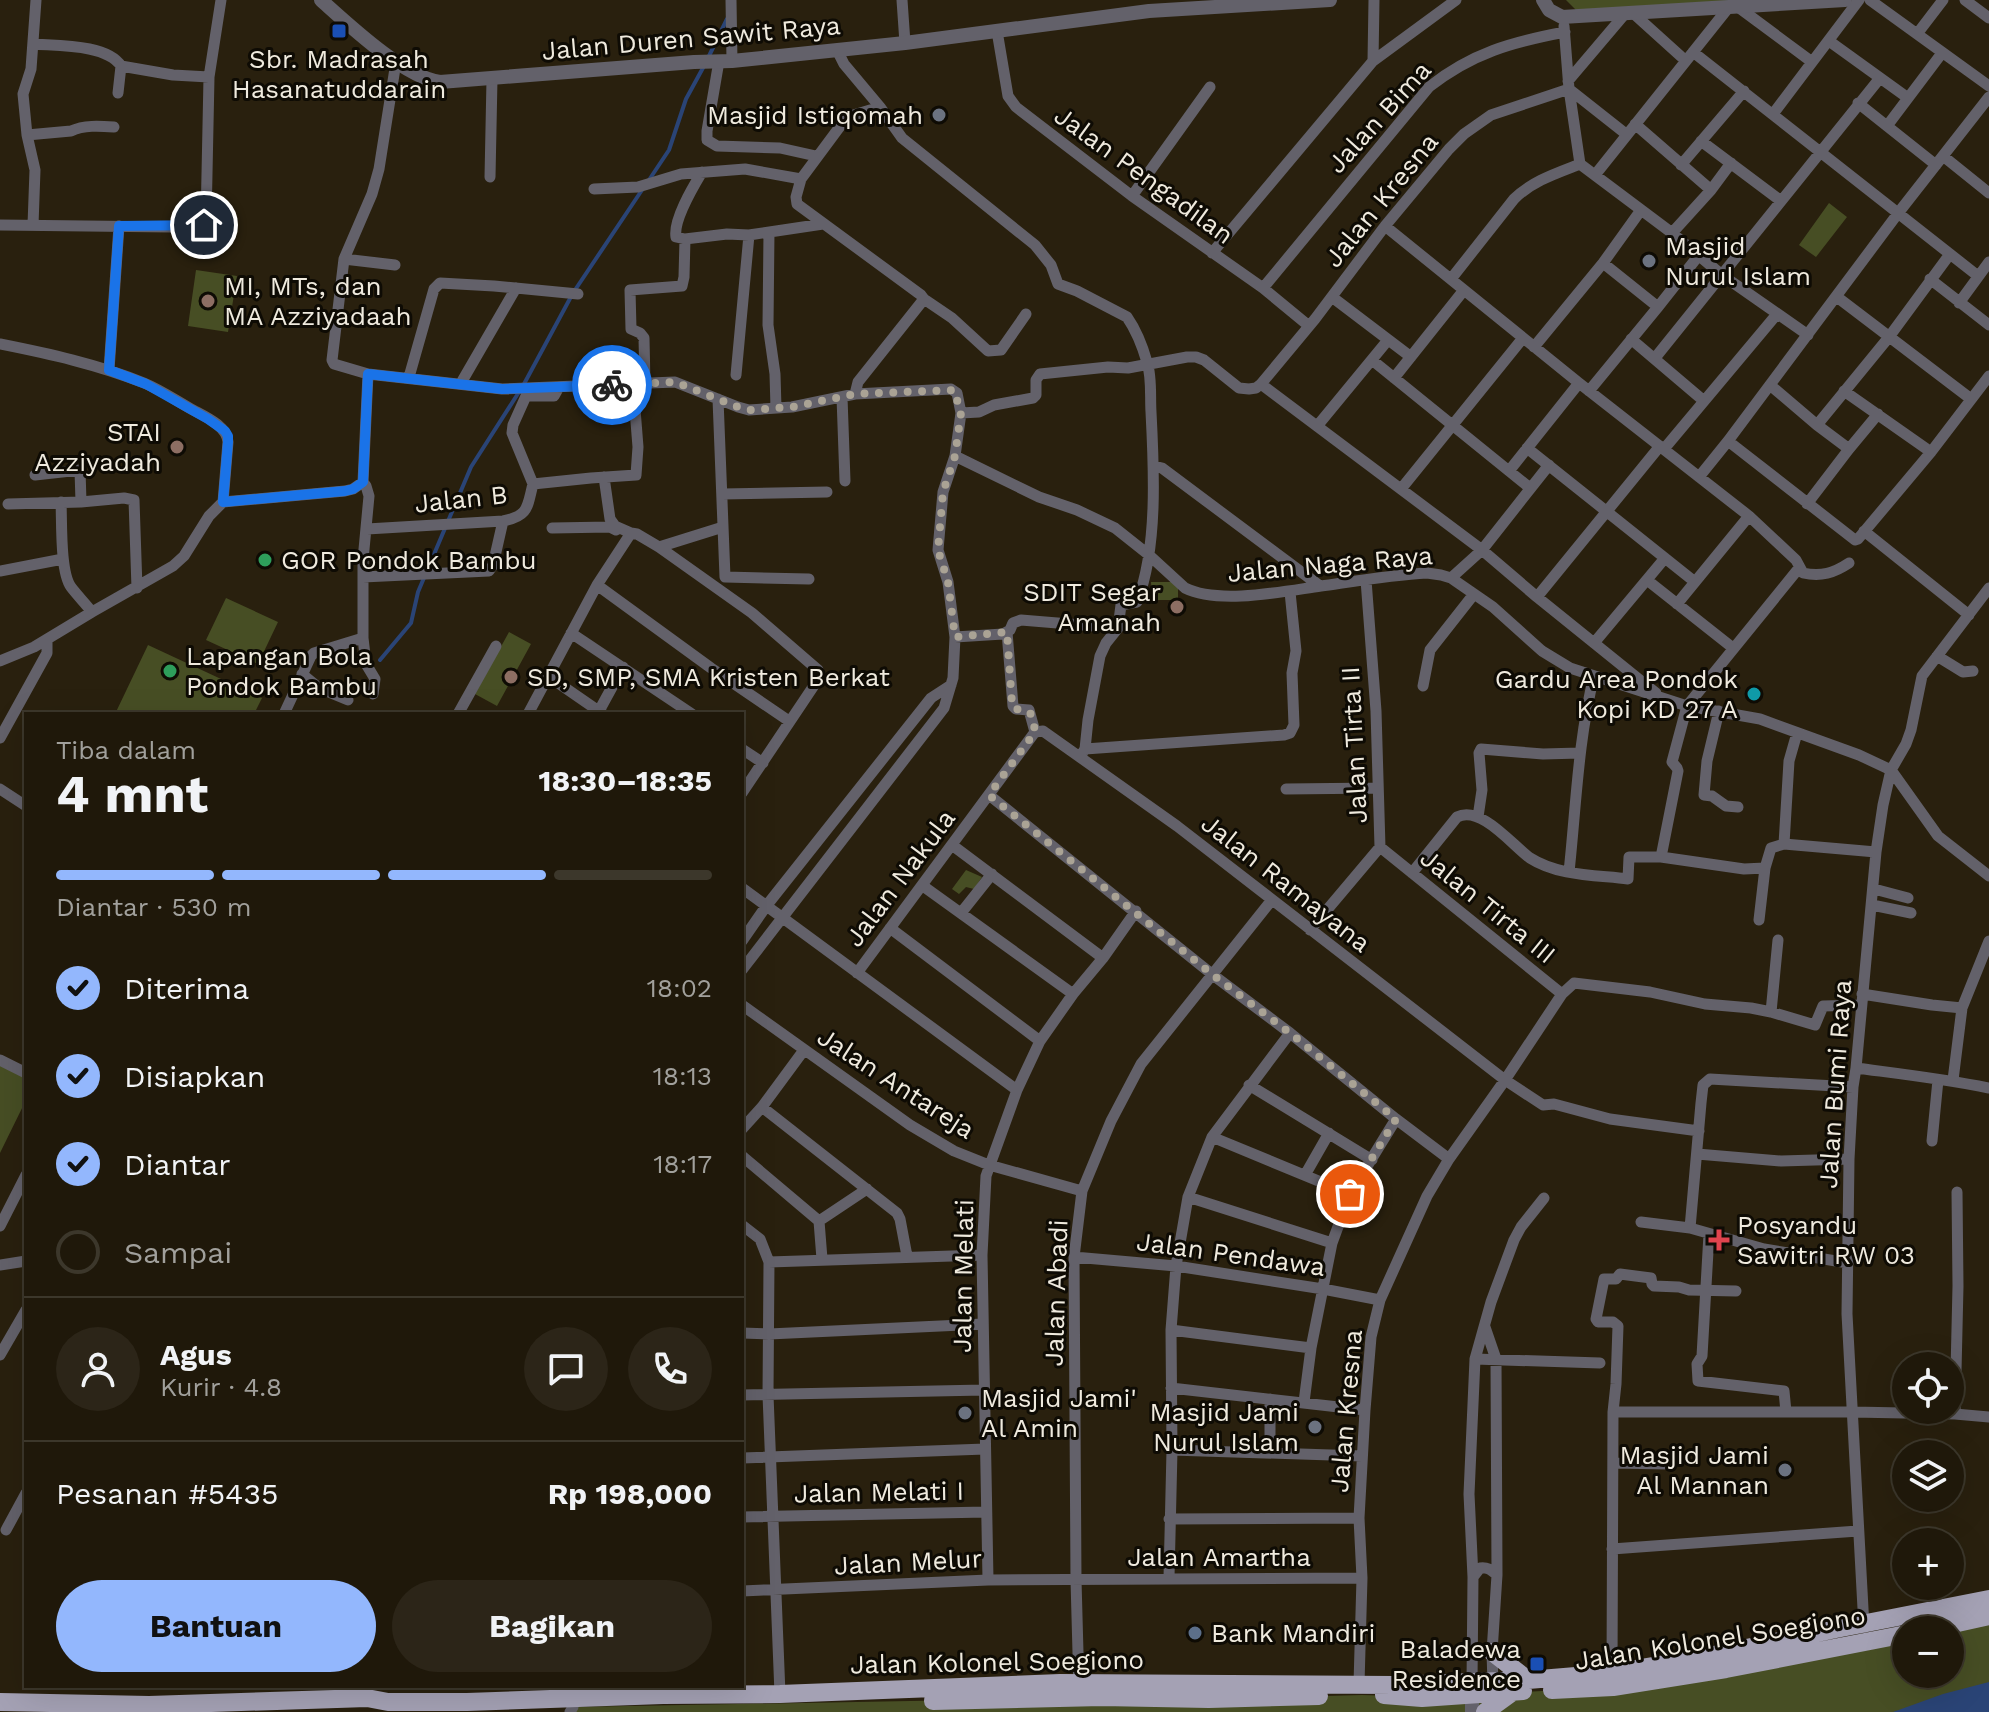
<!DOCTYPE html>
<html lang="id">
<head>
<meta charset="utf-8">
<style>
  :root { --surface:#1f180a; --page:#2c2518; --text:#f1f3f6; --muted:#a1a09c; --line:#3c372b; --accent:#93b7fd }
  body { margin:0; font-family:"Work Sans",sans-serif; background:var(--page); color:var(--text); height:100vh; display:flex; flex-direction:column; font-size:30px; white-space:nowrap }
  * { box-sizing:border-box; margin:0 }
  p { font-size:26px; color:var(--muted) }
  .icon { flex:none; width:44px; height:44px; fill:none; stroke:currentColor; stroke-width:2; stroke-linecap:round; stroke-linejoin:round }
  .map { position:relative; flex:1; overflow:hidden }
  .sheet { position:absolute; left:24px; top:712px; width:720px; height:976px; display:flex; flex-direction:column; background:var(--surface); border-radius:0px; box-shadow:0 8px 32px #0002,0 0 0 2px var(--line) }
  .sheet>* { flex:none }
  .controls { position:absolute; left:1892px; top:1352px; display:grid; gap:16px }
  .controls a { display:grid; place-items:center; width:72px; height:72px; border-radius:50%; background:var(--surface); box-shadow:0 8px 32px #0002,0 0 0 2px var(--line); font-size:40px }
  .pin { position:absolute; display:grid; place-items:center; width:68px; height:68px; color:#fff; margin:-34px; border:4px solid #fff; border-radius:50%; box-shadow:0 2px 8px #0007 }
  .courier { position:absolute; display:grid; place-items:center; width:80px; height:80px; margin:-40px; border:6px solid #1a73e8; border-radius:50%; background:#fff; color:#222; box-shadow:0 2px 10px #0007 }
  .headline em { font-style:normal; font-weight:700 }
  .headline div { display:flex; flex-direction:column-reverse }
  .headline { display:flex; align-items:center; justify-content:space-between; height:136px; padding:0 32px }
  h1 { font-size:52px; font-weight:700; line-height:60px }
  .bar { display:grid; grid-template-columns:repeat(4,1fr); gap:12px 8px; align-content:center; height:96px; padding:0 32px }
  .bar i { height:10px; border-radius:6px; background:var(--line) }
  .bar .on { background:var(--accent) }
  .bar p { grid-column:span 4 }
  .line { display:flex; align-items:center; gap:20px; padding:0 32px; border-top:2px solid var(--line) }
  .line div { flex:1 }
  .round { display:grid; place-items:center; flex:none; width:84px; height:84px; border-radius:42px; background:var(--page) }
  ol { padding:0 32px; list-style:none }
  li { display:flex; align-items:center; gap:24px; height:88px }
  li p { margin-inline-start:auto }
  li .icon { padding:8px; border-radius:50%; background:var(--accent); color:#111; stroke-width:4 }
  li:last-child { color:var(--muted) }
  li i { width:44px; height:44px; border:4px solid var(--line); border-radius:50% }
  .cta { display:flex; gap:16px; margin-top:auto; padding:16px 32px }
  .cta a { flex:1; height:92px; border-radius:48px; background:var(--accent); color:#111; font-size:32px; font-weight:700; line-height:92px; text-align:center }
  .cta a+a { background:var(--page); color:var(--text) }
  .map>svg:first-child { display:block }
  .green { fill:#474e24 }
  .water { fill:#2a4476 }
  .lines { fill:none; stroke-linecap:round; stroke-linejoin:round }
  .stream { stroke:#2a4476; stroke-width:4 }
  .minor { stroke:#63616a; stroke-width:11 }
  .tertiary { stroke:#63616a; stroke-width:14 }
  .primary { stroke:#a4a1b4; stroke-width:18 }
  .done { stroke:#aaa395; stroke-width:8; stroke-dasharray:0 14.4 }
  .route { stroke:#1a73e8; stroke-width:10 }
  .transit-dot { fill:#1a4fb4; stroke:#0e0b04; stroke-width:3 }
  .worship-dot { fill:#6b7280; stroke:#0e0b04; stroke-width:3 }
  .education-dot { fill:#8d6e63; stroke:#0e0b04; stroke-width:3 }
  .leisure-dot { fill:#2e9e5b; stroke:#0e0b04; stroke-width:3 }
  .culture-dot { fill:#0f9aa8; stroke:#0e0b04; stroke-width:3 }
  .health-dot { fill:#e0444e; stroke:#0e0b04; stroke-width:3 }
  .service-dot { fill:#5c6f8a; stroke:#0e0b04; stroke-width:3 }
  .labels { text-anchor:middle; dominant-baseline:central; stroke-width:6; stroke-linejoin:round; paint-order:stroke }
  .street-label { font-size:26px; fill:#efeade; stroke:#0e0b04 }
  .poi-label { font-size:26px; fill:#efeade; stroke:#0e0b04; text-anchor:start }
</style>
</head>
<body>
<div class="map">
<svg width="1989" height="1712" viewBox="0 0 1989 1712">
  <rect width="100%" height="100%" fill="#29200e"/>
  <path class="green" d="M1566 0H1740L1576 10Z
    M1829 203 1847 217 1816 257 1799 245Z
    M196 270 237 276 228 332 188 326Z
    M1151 582H1178V600H1152Z
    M226 598 278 622 258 664 206 640Z
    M509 632 531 644 497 706 475 694Z
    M148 645 262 698 254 714H115Z
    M966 870 982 877 974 889 966 887 959 894 952 889Z
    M0 1061 26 1073V1100L0 1153Z
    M1989 1616V1712H570L573 1707 1080 1698 1209 1699 1362 1695 1430 1697 1614 1687 1906 1634V1674H1950V1630Z"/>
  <path class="water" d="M1989 1682V1712H1893L1943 1694Z"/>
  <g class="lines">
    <path class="stream" d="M708 58 727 19
      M649 180 669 150 686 99 704 66
      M524 384 573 293 642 190
      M380 660 411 623 418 592 471 467 519 392"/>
    <path class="minor" d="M731 0 732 61
      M902 0 905 43
      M1870 0 1989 86
      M1965 0 1989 18
      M1738 7 1812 62
      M1634 14 1686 61
      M1564 26 1569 89 1580 164
      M997 31 1008 96 1016 107 1132 196 1263 288 1309 326
      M1917 34 1943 0
      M1829 41 1908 98
      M33 44C57 46 107 44 121 66L173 75 209 77
      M837 50 844 64 880 107 902 138 1035 245 1051 265 1058 284 1077 291 1127 317C1136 330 1143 348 1147 362 1152 377 1150 396 1151 412 1154 469 1158 548 1137 602L1121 605 1118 628 1106 643 1100 656 1088 720 1085 749 1080 757
      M1693 52 1978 276
      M719 61 707 131V140L717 146 780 148 816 156
      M1373 61 1374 0
      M396 62 379 169 372 194 344 259 332 360 334 364 368 374 502 389 675 382 738 407 749 410 792 407 855 394 951 389 957 393 961 413 955 456 943 492 938 550 948 582 955 637 953 678 944 708 742 970
      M1568 81 1624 15
      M118 93 121 66
      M1858 103 1936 165
      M880 107 847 117 801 179 796 197 797 204 921 295 924 299 952 318 988 351 1001 350 1026 314
      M1773 114 1859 0
      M1635 124 1711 190
      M1887 126 1942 53
      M27 135 71 131C84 125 99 126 114 127
      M1701 141 1781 201
      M1943 156 1989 193
      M1580 164 1672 233 1722 275 1808 335
      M1681 165 1744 91
      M702 172C693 187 673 220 676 237L685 239 727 234 749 235 823 224
      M1595 175 1729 7
      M490 177 492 79
      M594 189 638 187 681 174 745 169 801 179
      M1132 196 1210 87
      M0 225 172 227 204 225 206 222 209 77 221 0
      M33 225 35 170 27 135 23 94 31 69 36 0
      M1385 226 1579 383 1749 516 1796 560 1803 573C1821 577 1834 573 1849 563
      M769 232 768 325 775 374 776 408
      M1672 233 1711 190 1731 163
      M1212 253 1373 61 1456 0
      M344 259 395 265
      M1603 263 1658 307
      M1451 279 1514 199C1532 181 1557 173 1580 164
      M1930 279 1989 325
      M1263 288 1429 87C1472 53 1512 42 1565 32
      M1332 297 1411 357
      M1837 297 1971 399
      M1959 303 1989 262
      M1631 339 1704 401
      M0 344C50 354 96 364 144 383 161 390 177 401 193 410 206 417 227 426 228 442L223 502
      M1534 347 1603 263 1641 210
      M1655 358 1880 78
      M1372 360 1530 488
      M109 370 119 226
      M736 375 749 235
      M409 377 434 289 440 283 494 286 578 294
      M1394 378 1464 290
      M461 383 516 288
      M645 383 644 338 640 333 631 329 630 290 682 286 684 277 685 239
      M1261 384 1482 550 1537 597 1656 693
      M1770 385 1817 425 1849 449
      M1589 391 1658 307 1699 255
      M1844 391 1931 452
      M855 394 858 382 924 299
      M842 397 845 481
      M718 399 725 577 809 579
      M961 413 979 412 994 405 1033 398 1036 395V380L1040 374 1108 367 1128 368 1187 357H1196L1204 360 1239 388 1249 389 1256 388 1261 384 1315 319 1385 226 1449 149 1464 134 1491 115 1569 89 1626 134
      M1318 425 1388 340
      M1817 425 1889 337 1950 254
      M1728 441 1855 540 1858 539 1931 452 1989 376
      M1527 448 1695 582
      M1664 449 1777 314
      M955 456 1039 497 1077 510 1115 528 1149 555 1185 588C1219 605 1285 591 1321 586 1356 581 1392 575 1427 573L1441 575 1451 578 1493 607 1542 651 1570 668 1687 706 1760 719 1859 755 1891 770 1938 836 1989 876
      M1154 466 1162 468 1320 586
      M1509 471 1579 383
      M604 477 610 519 615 526 631 533 637 534 659 547 752 613 818 670 819 678 742 793
      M1699 477 1728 441 1899 212 1989 97
      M363 482 368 374
      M533 484 512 433 513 425 526 396H554L559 387
      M1401 489 1523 338
      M722 494 827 492
      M61 502C62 522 60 572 71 587 77 595 85 603 92 612
      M81 502 124 498 134 500 137 588
      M223 502 345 491 353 489 363 482
      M8 504 81 502 80 470 35 475
      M1807 504 1849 449 1878 414
      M552 528 610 527 616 530
      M367 529 503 521C529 516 527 507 533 484L591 478 636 475 638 447 633 384
      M1864 531 1969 615
      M659 547 723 527
      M0 571 63 559
      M363 577 489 571 493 565 503 521
      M1451 578 1482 550 1549 465
      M1647 580 1733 648
      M597 585 711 668 789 721
      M1537 597 1660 446
      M1677 604 1749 516
      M1007 632 1013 706 1016 709 1029 710 1035 732
      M571 633 692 714
      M955 637 1003 634 1010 630 1013 623 1021 620 1118 628
      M363 638 366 664 375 679 373 694
      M1594 643 1665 558
      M1937 656 1963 672 1973 671
      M0 661 34 647 92 612 173 566 184 556 209 516 223 502
      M302 674 319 688 348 700
      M548 676 603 714
      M1423 686 1430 650 1474 594
      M599 711 623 667
      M1719 711 1707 761 1704 795 1712 796 1726 806 1738 807
      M284 714 311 656 314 653 363 638V560L369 496 366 486 363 482
      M458 714 496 646
      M528 714 597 585 631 533
      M1035 732 1043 731 1177 826 1505 1080 1543 1105 1554 1104 1610 1119 1699 1131
      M0 738 47 653V640
      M742 749 763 763
      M1085 749 1284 735 1290 733 1294 725 1292 673 1296 651 1290 592
      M0 789 26 806
      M1286 789 1378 788
      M989 795 1213 975 1290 1033 1396 1119 1449 1159
      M1478 817 1482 790 1479 753 1481 749 1543 754 1580 753
      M1784 844 1789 761 1797 733
      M952 845 1103 958
      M1661 857 1678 771 1677 768 1672 762 1687 706 1799 568
      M1569 872C1576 807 1578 740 1594 676
      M1412 873 1457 817C1481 805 1512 845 1530 858 1558 876 1596 875 1628 879L1629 857H1661L1744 869 1765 868 1771 848 1784 844 1876 852
      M923 886 1073 994
      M742 888 1017 1090
      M1874 889 1908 898
      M1872 905 1911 913
      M961 913 992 874
      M1759 920 1765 868
      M890 928 1040 1041
      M1310 930 1380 847 1376 711 1366 580
      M742 941 767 905 931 698 951 685
      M857 973 1035 732
      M1562 994 1574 983 1650 992 1705 1004 1751 1008 1771 1012 1815 1025 1823 1006 1861 1005
      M1862 994 1932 1005 1962 1008
      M742 1005 910 1125 954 1151 989 1165 1082 1191
      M1771 1012 1778 940
      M0 1060 26 1073
      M1856 1068C1901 1074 1945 1079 1989 1088
      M1953 1080 1962 1008 1989 941
      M1249 1085 1372 1160
      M762 1107 897 1213 900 1219 907 1256
      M742 1129 762 1107 804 1050
      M1212 1137 1350 1194
      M1932 1141 1938 1080
      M1697 1154 1781 1161 1849 1159
      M742 1156 819 1221 822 1259
      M1305 1175 1329 1133
      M1188 1197 1332 1243
      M819 1221 867 1189
      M1641 1222 1690 1228
      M742 1225 760 1239 769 1262 768 1395 780 1694
      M0 1226 26 1175
      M1709 1234 1702 1356 1697 1364 1698 1381 1784 1391 1786 1412
      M1074 1257 1176 1266 1323 1289 1380 1300
      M769 1262 982 1255
      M1848 1263 1764 1249 1690 1228 1701 1103 1703 1085 1710 1079 1853 1087
      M0 1265 26 1261
      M1485 1327 1496 1359 1497 1575 1492 1652 1493 1684
      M1171 1330 1311 1348
      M742 1333 769 1334 983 1324
      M0 1355 26 1310
      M1475 1359 1600 1363
      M1171 1388 1365 1410
      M742 1395 984 1390
      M1304 1402 1311 1348 1332 1243 1350 1194 1396 1119
      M1613 1412H1853L1955 1414 1989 1417
      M1955 1414 1958 1286 1957 1192
      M1172 1450 1362 1456
      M1270 1453V1399
      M742 1458 985 1449
      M1613 1463 1669 1464
      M742 1517 986 1512
      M1169 1519 1359 1518
      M6 1530 26 1493
      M1612 1549 1858 1531
      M1473 1577 1480 1568C1488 1567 1491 1570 1497 1575
      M1169 1578 1172 1450 1171 1330 1176 1266 1188 1197 1212 1137 1290 1033
      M988 1580 982 1255 986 1176 1017 1090 1040 1041 1073 994 1103 958 1136 911
      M742 1591 988 1580 1362 1578
      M1864 1627 1847 1314 1849 1159 1853 1087 1856 1068 1876 852 1883 805 1891 770 1906 744 1911 730 1922 676 1989 588
      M1612 1673 1613 1412 1616 1384 1618 1326 1613 1322H1598L1596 1319 1604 1279H1616L1620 1274 1651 1278 1652 1284 1654 1286 1679 1287 1689 1290 1736 1291
      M1472 1683 1473 1577 1469 1494 1475 1359 1491 1302 1514 1240 1521 1227 1544 1198
      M1359 1684 1362 1578 1359 1518 1365 1410 1371 1337 1380 1300 1427 1196 1449 1159 1505 1080 1562 994 1380 847
      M1079 1689 1076 1580 1074 1257 1082 1191 1111 1121 1141 1064 1271 901
      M570 1712 573 1707"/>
    <path class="tertiary" d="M321 0C349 25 404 77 440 82L694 62 732 61 905 43 1149 11 1330 0
      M1543 0 1549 10 1562 17 1845 0
      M1472 1712V1684"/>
    <path class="primary" d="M1926 1630 1989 1616
      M1492 1652 1528 1680
      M1552 1690 1613 1687 1726 1669 1906 1634
      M1384 1695 1422 1698 1523 1691
      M933 1701 1102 1697 1209 1699 1319 1696
      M0 1702 149 1705 367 1698 388 1702H467L663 1695 780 1694 1060 1683 1394 1685 1528 1680 1612 1673 1690 1660 1836 1629 1989 1599
      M1485 1712 1510 1694"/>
  </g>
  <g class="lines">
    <path class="done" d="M612 385 675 382 738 407 749 410 792 407 855 394 954 390 961 413 955 456 943 492 938 550 948 582 955 637 1007 632 1012 704 1014 709C1033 710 1032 713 1035 732L989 795 1213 975 1290 1033 1396 1119 1350 1194"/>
    <path class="route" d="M204 225 119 226 109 370 146 384 208 419 225 431 228 436V442L223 502 345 491 353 489 363 482 368 374 502 389 612 385"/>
  </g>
  <g class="transit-dot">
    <rect x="331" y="23" width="16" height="16" rx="4"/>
    <rect x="1529" y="1656" width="16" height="16" rx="4"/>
  </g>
  <g class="worship-dot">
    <circle cx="939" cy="115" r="8"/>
    <circle cx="1649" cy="261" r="8"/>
    <circle cx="965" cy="1413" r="8"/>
    <circle cx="1315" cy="1427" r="8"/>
    <circle cx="1785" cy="1470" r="8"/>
  </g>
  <g class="education-dot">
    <circle cx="208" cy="301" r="8"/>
    <circle cx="177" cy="447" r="8"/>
    <circle cx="1177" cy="607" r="8"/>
    <circle cx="511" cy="677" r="8"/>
  </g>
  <g class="leisure-dot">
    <circle cx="265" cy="560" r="8"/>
    <circle cx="170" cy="671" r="8"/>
  </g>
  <circle class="culture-dot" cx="1754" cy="694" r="8"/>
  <path class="health-dot" d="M1715 1228h8v8h8v8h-8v8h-8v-8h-8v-8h8z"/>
  <circle class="service-dot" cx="1195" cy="1633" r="8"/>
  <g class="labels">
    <g class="street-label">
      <text transform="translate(691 38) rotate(-5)">Jalan Duren Sawit Raya</text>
      <text transform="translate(1379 117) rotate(-48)">Jalan Bima</text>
      <text transform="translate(1144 175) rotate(36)">Jalan Pengadilan</text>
      <text transform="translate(1381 200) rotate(-51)">Jalan Kresna</text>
      <text transform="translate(461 499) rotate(-6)">Jalan B</text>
      <text transform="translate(1330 564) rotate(-5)">Jalan Naga Raya</text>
      <text transform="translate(1354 745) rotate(-93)">Jalan Tirta II</text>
      <text transform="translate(900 878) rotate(-53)">Jalan Nakula</text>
      <text transform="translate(1286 883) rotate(38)">Jalan Ramayana</text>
      <text transform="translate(1488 906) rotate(39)">Jalan Tirta III</text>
      <text transform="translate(896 1083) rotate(33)">Jalan Antareja</text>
      <text transform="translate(1835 1084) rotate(-86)">Jalan Bumi Raya</text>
      <text transform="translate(1231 1254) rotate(8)">Jalan Pendawa</text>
      <text transform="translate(963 1276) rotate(-89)">Jalan Melati</text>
      <text transform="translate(1056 1293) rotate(-88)">Jalan Abadi</text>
      <text transform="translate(1346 1411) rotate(-85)">Jalan Kresna</text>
      <text transform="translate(879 1492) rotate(-1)">Jalan Melati I</text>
      <text x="1219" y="1557">Jalan Amartha</text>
      <text transform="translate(908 1562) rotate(-3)">Jalan Melur</text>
      <text transform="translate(1720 1638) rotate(-9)">Jalan Kolonel Soegiono</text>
      <text transform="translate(997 1662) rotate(-1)">Jalan Kolonel Soegiono</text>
    </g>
    <g class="poi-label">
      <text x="339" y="59" text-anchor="middle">Sbr. Madrasah<tspan x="339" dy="30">Hasanatuddarain</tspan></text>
      <text x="923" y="115" text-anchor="end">Masjid Istiqomah</text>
      <text x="1665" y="246">Masjid<tspan x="1665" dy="30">Nurul Islam</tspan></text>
      <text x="224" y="286">MI, MTs, dan<tspan x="224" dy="30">MA Azziyadaah</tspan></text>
      <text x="161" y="432" text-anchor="end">STAI<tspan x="161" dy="30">Azziyadah</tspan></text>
      <text x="281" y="560">GOR Pondok Bambu</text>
      <text x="1161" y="592" text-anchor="end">SDIT Segar<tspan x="1161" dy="30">Amanah</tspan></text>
      <text x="186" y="656">Lapangan Bola<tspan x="186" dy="30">Pondok Bambu</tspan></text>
      <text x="527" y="677">SD, SMP, SMA Kristen Berkat</text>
      <text x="1738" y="679" text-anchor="end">Gardu Area Pondok<tspan x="1738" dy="30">Kopi KD 27 A</tspan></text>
      <text x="1737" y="1225">Posyandu<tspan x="1737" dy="30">Sawitri RW 03</tspan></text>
      <text x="981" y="1398">Masjid Jami'<tspan x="981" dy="30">Al Amin</tspan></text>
      <text x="1299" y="1412" text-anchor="end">Masjid Jami<tspan x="1299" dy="30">Nurul Islam</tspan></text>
      <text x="1769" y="1455" text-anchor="end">Masjid Jami<tspan x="1769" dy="30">Al Mannan</tspan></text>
      <text x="1211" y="1633">Bank Mandiri</text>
      <text x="1521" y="1649" text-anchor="end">Baladewa<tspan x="1521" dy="30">Residence</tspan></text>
    </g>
  </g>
</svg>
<div class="controls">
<a><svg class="icon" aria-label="locate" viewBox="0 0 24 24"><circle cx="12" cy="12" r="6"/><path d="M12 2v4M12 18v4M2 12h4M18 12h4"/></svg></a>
<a><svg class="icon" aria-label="layers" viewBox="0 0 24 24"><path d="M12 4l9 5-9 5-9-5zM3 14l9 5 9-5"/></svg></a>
<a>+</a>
<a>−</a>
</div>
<div class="pin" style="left:1350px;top:1194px;background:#ea580c"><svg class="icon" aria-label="bag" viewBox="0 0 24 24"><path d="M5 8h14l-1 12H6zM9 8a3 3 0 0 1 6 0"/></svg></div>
<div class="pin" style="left:204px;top:225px;background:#1f2937"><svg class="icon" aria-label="home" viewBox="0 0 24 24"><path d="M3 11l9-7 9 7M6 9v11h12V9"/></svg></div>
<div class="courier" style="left:612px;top:385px"><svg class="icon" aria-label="bike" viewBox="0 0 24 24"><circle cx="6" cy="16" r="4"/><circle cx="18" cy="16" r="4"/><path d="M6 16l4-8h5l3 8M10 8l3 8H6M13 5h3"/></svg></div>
<section class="sheet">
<div class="headline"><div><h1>4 mnt</h1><p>Tiba dalam</p></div><em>18:30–18:35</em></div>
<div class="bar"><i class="on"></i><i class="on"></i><i class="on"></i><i></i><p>Diantar · 530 m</p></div>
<ol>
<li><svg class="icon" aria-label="check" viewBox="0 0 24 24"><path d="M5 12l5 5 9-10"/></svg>Diterima<p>18:02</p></li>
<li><svg class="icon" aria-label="check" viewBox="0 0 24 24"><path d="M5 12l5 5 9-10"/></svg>Disiapkan<p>18:13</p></li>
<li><svg class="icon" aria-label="check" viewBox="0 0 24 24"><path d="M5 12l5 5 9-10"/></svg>Diantar<p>18:17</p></li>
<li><i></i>Sampai</li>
</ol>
<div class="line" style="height:144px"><a class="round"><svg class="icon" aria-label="person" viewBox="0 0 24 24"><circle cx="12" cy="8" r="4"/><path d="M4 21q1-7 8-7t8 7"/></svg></a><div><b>Agus</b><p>Kurir · 4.8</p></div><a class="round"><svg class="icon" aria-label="chat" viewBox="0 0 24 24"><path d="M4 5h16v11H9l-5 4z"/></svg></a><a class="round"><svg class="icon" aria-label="phone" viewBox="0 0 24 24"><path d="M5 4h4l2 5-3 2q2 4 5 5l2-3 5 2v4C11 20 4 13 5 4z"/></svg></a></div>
<div class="line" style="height:104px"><div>Pesanan #5435</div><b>Rp 198,000</b></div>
<div class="cta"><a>Bantuan</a><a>Bagikan</a></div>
</section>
</div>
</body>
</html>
